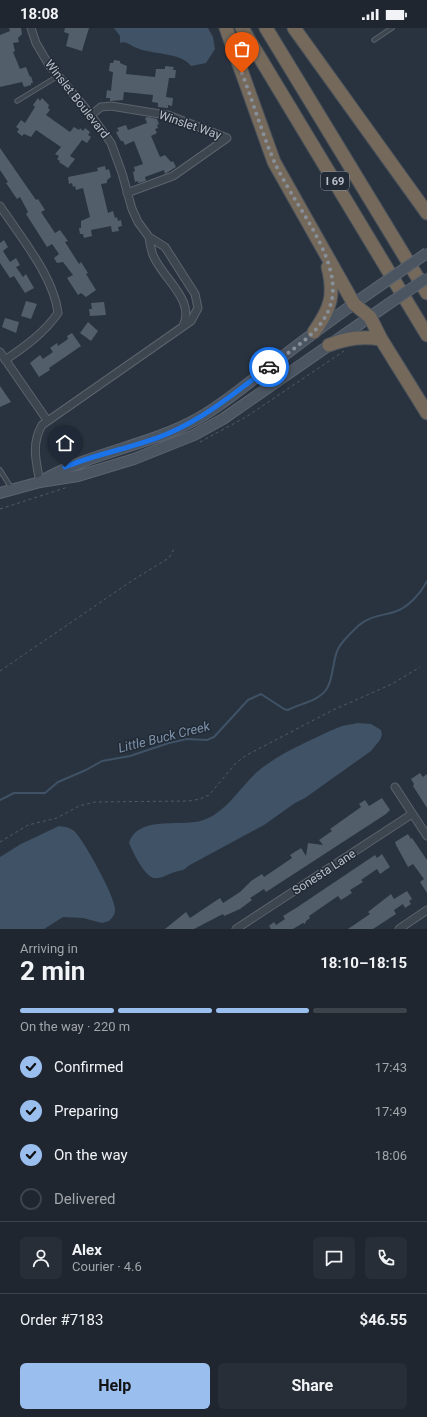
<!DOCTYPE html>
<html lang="en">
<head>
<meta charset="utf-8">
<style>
  :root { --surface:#1f262f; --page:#272e37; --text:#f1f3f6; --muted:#a1a5aa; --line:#3c434b; --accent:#9abeee }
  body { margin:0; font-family:Roboto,sans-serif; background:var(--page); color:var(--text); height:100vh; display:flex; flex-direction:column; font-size:15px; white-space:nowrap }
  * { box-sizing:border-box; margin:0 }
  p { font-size:13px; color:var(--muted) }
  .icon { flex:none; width:22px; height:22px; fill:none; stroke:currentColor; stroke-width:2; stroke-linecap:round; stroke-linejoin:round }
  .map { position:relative; height:901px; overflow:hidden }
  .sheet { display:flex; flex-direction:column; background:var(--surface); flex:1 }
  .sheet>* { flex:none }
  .pin { position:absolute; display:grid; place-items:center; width:34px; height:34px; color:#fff; margin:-41px -17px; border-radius:50% 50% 50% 0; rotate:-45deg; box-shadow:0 0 4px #0007 }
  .pin .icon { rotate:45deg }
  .courier { position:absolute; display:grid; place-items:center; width:40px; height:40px; margin:-20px; border:3px solid #1a73e8; border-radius:50%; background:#fff; color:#222; box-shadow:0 1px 5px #0007 }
  .headline em { font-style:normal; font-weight:700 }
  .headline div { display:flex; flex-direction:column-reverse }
  .headline { display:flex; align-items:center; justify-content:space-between; height:68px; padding:0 20px }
  h1 { font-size:26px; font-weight:700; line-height:30px }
  .bar { display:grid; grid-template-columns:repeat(4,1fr); gap:6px 4px; align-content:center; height:48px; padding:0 20px }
  .bar i { height:5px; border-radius:3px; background:var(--line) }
  .bar .on { background:var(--accent) }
  .bar p { grid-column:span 4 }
  .line { display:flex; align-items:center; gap:10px; padding:0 20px; border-top:1px solid var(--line) }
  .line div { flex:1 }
  .round { display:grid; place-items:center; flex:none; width:42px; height:42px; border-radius:6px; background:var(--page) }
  ol { padding:0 20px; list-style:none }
  li { display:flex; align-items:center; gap:12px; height:44px }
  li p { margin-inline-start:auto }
  li .icon { padding:4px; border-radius:50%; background:var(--accent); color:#111; stroke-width:4 }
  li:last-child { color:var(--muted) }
  li i { width:22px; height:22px; border:2px solid var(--line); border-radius:50% }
  .cta { display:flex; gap:8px; margin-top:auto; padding:8px 20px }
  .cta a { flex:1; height:46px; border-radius:6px; background:var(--accent); color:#111; font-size:16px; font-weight:700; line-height:46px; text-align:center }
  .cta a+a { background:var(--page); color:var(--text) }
  .status { display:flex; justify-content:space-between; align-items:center; height:28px; padding:0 20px; background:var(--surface); direction:ltr }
  .status svg { height:11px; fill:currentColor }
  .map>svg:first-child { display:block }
  .water { fill:#405266 }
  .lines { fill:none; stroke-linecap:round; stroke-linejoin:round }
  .stream { stroke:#405266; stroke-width:2 }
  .building { fill:#525e6a }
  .lane-casing { stroke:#5b636d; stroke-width:5.5 }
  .street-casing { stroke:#5b636d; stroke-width:9 }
  .secondary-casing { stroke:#5b636d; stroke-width:12 }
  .highway-casing { stroke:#47505a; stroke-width:15 }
  .path { stroke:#4b5d5f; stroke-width:1; stroke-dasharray:3 3; stroke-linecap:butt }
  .lane { stroke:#3d454f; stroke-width:3.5 }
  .street { stroke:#3d454f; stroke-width:7 }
  .secondary { stroke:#4b5562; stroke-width:10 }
  .highway { stroke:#74695b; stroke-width:13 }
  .secondary-bridge-casing { stroke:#5b636d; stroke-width:12; stroke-linecap:butt }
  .secondary-bridge { stroke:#4b5562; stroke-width:10 }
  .done { stroke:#878f99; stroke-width:4; stroke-dasharray:0 7.2 }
  .route { stroke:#1a73e8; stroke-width:5 }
  .labels { text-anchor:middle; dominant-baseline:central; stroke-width:3; stroke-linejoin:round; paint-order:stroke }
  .shield { fill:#212a35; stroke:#8b939d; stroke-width:1 }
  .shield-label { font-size:11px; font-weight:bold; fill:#b9c0ca }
  .street-label { font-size:12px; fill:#b9c0ca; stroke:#212a35 }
  .water-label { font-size:13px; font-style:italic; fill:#7d92aa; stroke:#212a35 }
</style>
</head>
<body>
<div class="status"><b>18:08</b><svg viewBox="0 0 49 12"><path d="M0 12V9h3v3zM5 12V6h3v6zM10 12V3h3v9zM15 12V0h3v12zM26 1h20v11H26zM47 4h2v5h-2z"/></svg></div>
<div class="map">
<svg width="427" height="901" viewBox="0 0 427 901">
  <rect width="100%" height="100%" fill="#29333f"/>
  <path class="water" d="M114 0H208L213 9 215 21 206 35 191 38C181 24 153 27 137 20 131 18 126 12 120 15V8Z
    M358 695 371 696 381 702 382 707 380 712 371 723 305 770 295 775 264 797 188 838C184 843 181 842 175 844 168 846 161 851 154 850 144 848 133 824 129 815 139 785 185 801 206 791 229 781 240 759 257 744 278 726 307 714 332 702L342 698Z
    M59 798C66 799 72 800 76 805 85 815 116 870 115 882 115 887 112 890 109 893L102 895 83 890 63 889 44 901H0V829L21 816Z"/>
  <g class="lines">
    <path class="stream" d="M0 772 14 765H45L58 754 86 742 102 733 130 728 169 715 187 711 207 712 214 709 248 672 261 666 284 681 288 682C299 676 318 673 326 662 334 651 332 633 338 621 342 613 352 604 358 598 369 588 381 588 394 584 408 580 421 565 427 553"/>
  </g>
  <path class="building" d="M9 0H21L22 6 18 10 19 14 13 15 15 23 13 24 20 41 26 39 30 49 31 48 33 55H31V57L24 59 22 54 0 59V7L10 3Z
    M65 0H89L82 23 66 18 69 6 64 4Z
    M114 32 120 33V35L127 38 126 46 155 49 156 41H165V38L174 39 173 42H176L175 50H169L166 69 173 70 172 78 168 77V80L158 79V75L152 74 153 67 124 64 123 72 110 73V70H106L107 62 111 63 113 44 109 43 110 35H113Z
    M38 70 40 73 42 70 49 77 48 80 50 82 46 87 70 104 74 99 79 102 80 100 83 103 85 100 90 104 88 107 91 109 87 115 82 112 70 128 75 131 68 140 59 134 60 133 57 131 59 128 55 126 61 119 36 102 31 109 24 106 22 108 17 104 19 101 16 99 21 92 25 95 35 79 33 77Z
    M148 89 157 91 159 96 157 97 158 100 155 101 157 105 151 108 160 129 165 127 171 134 173 133 176 139 165 146 164 142 145 149 146 153 138 155V153L135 154 133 144 135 143 134 139 143 136 134 113 125 117 123 113H121L119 110 116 104 119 103 117 100 126 97 128 102 147 95 145 90Z
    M0 120 36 172 38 171 45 182 41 184 55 205 60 202 68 213 65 214 79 236 81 234 88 245 86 246 96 262 86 269 81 265 78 267 67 250 73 247 63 234 57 235 54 230 59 226 52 216 47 219 26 186 28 184 20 169 17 171 6 155 8 154 0 142Z
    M105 138 106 142 109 141 111 149 107 152V155L101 156 108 185 113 183 115 190 117 189 118 193 121 192 122 198 118 199 119 203 112 204 111 198 91 202 92 208 84 210 83 206H80L79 200H81V193L90 189 83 160 76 162 75 158 73 159 72 155 69 156 68 149 98 143 97 140Z
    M4 212 8 219 3 223 10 234 16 230 20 237 16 239 23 249 26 246 34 260 25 265 14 248 10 250 0 235V215Z
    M26 273 37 276 31 291 21 288Z
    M104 274 106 287 90 288 89 281H92L91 275Z
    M5 290 19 294 16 305 2 299Z
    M88 294 98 303 91 313 80 305Z
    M72 305 81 318 49 340 50 342 39 349 30 335 40 327 43 331 53 324 50 320 57 315 58 318 68 311 67 308Z
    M0 358 11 374 0 379Z
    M420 745 423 749 427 746V780L413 758 414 756 411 751Z
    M382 770 390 782 386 786 266 864 264 861 250 870 252 872 240 881 224 888 223 886 194 901H165L186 884 190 890 220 870 223 875 240 864 251 853 262 846 264 849 292 830 290 827 301 820 306 828 308 815 323 817 319 812 332 803 330 801 361 779 359 776 365 772 369 778Z
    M408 806 411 811 412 810 427 832V865L420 854 424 851 413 836 408 839 396 817 395 814Z
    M382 826 390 839 380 846 377 841 361 852 363 854 350 862 352 865 341 872 338 868 309 888 310 890 306 893 305 896 303 895 293 901H271L269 898 274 894 276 897 285 891 283 888 296 880 375 827 377 830Z
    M407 863 412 871 409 873 411 876 405 880 403 876 394 882 396 886 373 901H348L370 886 368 884 391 866 394 871Z"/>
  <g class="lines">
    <g class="lane-casing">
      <path id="lane" d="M374 12 392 0
        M17 73 58 48
        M0 442 12 461"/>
    </g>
    <g class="street-casing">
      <path id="street" d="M31 0 36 15 49 37 91 87 111 115 122 145 132 181 138 194 149 209 165 219 195 266 198 280 191 293 42 397C31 416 36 434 40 454
        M91 87 101 79 111 78 160 86 168 87 227 110 173 148 127 165
        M0 178C20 208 54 249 58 285 44 305 26 318 5 332
        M149 209C150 215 151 222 153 227 162 250 196 272 183 298
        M0 324 47 392
        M395 759 427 808
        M236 901 412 786
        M399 901 427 882"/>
    </g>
    <g class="secondary-casing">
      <path id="secondary" d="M43 452C92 424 148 418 197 391 221 378 242 360 264 343 300 315 337 287 375 261
        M0 465 40 454 78 448 134 431 194 407 223 391 387 277"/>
    </g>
    <g class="highway-casing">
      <path id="highway" d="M226 0 274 134 354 276 370 289 381 311 427 385
        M242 0 427 307
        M266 0 427 265
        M294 0 427 185
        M314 304C331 280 335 267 328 239
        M329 317C348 310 362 308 381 311"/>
    </g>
    <path class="path" d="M200 414 246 389 344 323
      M0 481 68 459
      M0 643 133 552 169 530 174 521
      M0 814 28 797 57 790 79 778 95 774 189 773 200 771 209 767 236 735 245 728 333 682 392 656 420 639"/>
    <use href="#lane" class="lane"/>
    <use href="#street" class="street"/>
    <use href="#secondary" class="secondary"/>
    <use href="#highway" class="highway"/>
    <g class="secondary-bridge-casing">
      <path id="secondary-bridge" d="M375 261 427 225
        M387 277 427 250"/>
    </g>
    <use href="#secondary-bridge" class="secondary-bridge"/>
  </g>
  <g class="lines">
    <path class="done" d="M242 45C253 74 262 105 274 133 291 173 340 227 332 271 326 303 292 321 269 339"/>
    <path class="route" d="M65 439C98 425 134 420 167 406 205 390 236 364 269 339"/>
  </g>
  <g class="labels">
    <rect class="shield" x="321" y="144" width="28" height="18" rx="3"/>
    <g class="shield-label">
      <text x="335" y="153">I 69</text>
    </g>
    <g class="street-label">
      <text transform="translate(77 71) rotate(52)">Winslet Boulevard</text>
      <text transform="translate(190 97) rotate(19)">Winslet Way</text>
      <text transform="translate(324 844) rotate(-33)">Sonesta Lane</text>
    </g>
    <g class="water-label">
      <text transform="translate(164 709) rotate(-14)">Little Buck Creek</text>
    </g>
  </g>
</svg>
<div class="pin" style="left:242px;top:45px;background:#ea580c"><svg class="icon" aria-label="bag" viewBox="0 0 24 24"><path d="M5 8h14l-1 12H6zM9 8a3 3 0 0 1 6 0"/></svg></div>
<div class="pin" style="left:65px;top:439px;background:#1f2937"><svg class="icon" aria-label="home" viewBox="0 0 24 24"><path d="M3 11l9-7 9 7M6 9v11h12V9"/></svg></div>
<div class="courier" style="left:269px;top:339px"><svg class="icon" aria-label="car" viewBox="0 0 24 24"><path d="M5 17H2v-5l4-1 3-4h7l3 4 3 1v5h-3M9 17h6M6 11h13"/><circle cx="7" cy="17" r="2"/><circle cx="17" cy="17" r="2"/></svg></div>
</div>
<section class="sheet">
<div class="headline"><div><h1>2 min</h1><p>Arriving in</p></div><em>18:10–18:15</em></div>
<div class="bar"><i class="on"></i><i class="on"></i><i class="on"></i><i></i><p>On the way · 220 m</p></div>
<ol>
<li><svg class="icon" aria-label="check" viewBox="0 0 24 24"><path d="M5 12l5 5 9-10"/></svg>Confirmed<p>17:43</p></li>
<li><svg class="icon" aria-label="check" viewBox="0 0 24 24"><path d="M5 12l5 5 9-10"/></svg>Preparing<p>17:49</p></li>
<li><svg class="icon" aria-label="check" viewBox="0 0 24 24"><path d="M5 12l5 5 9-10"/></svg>On the way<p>18:06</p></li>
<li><i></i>Delivered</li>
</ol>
<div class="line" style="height:72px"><a class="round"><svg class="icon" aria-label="person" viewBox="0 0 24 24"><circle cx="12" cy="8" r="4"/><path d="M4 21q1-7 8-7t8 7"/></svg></a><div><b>Alex</b><p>Courier · 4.6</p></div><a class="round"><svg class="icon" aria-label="chat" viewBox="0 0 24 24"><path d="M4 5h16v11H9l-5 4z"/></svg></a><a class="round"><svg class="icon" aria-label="phone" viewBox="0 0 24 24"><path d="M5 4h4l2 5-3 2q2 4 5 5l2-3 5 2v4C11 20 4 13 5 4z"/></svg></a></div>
<div class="line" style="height:52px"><div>Order #7183</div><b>$46.55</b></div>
<div class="cta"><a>Help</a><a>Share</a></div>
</section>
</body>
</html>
